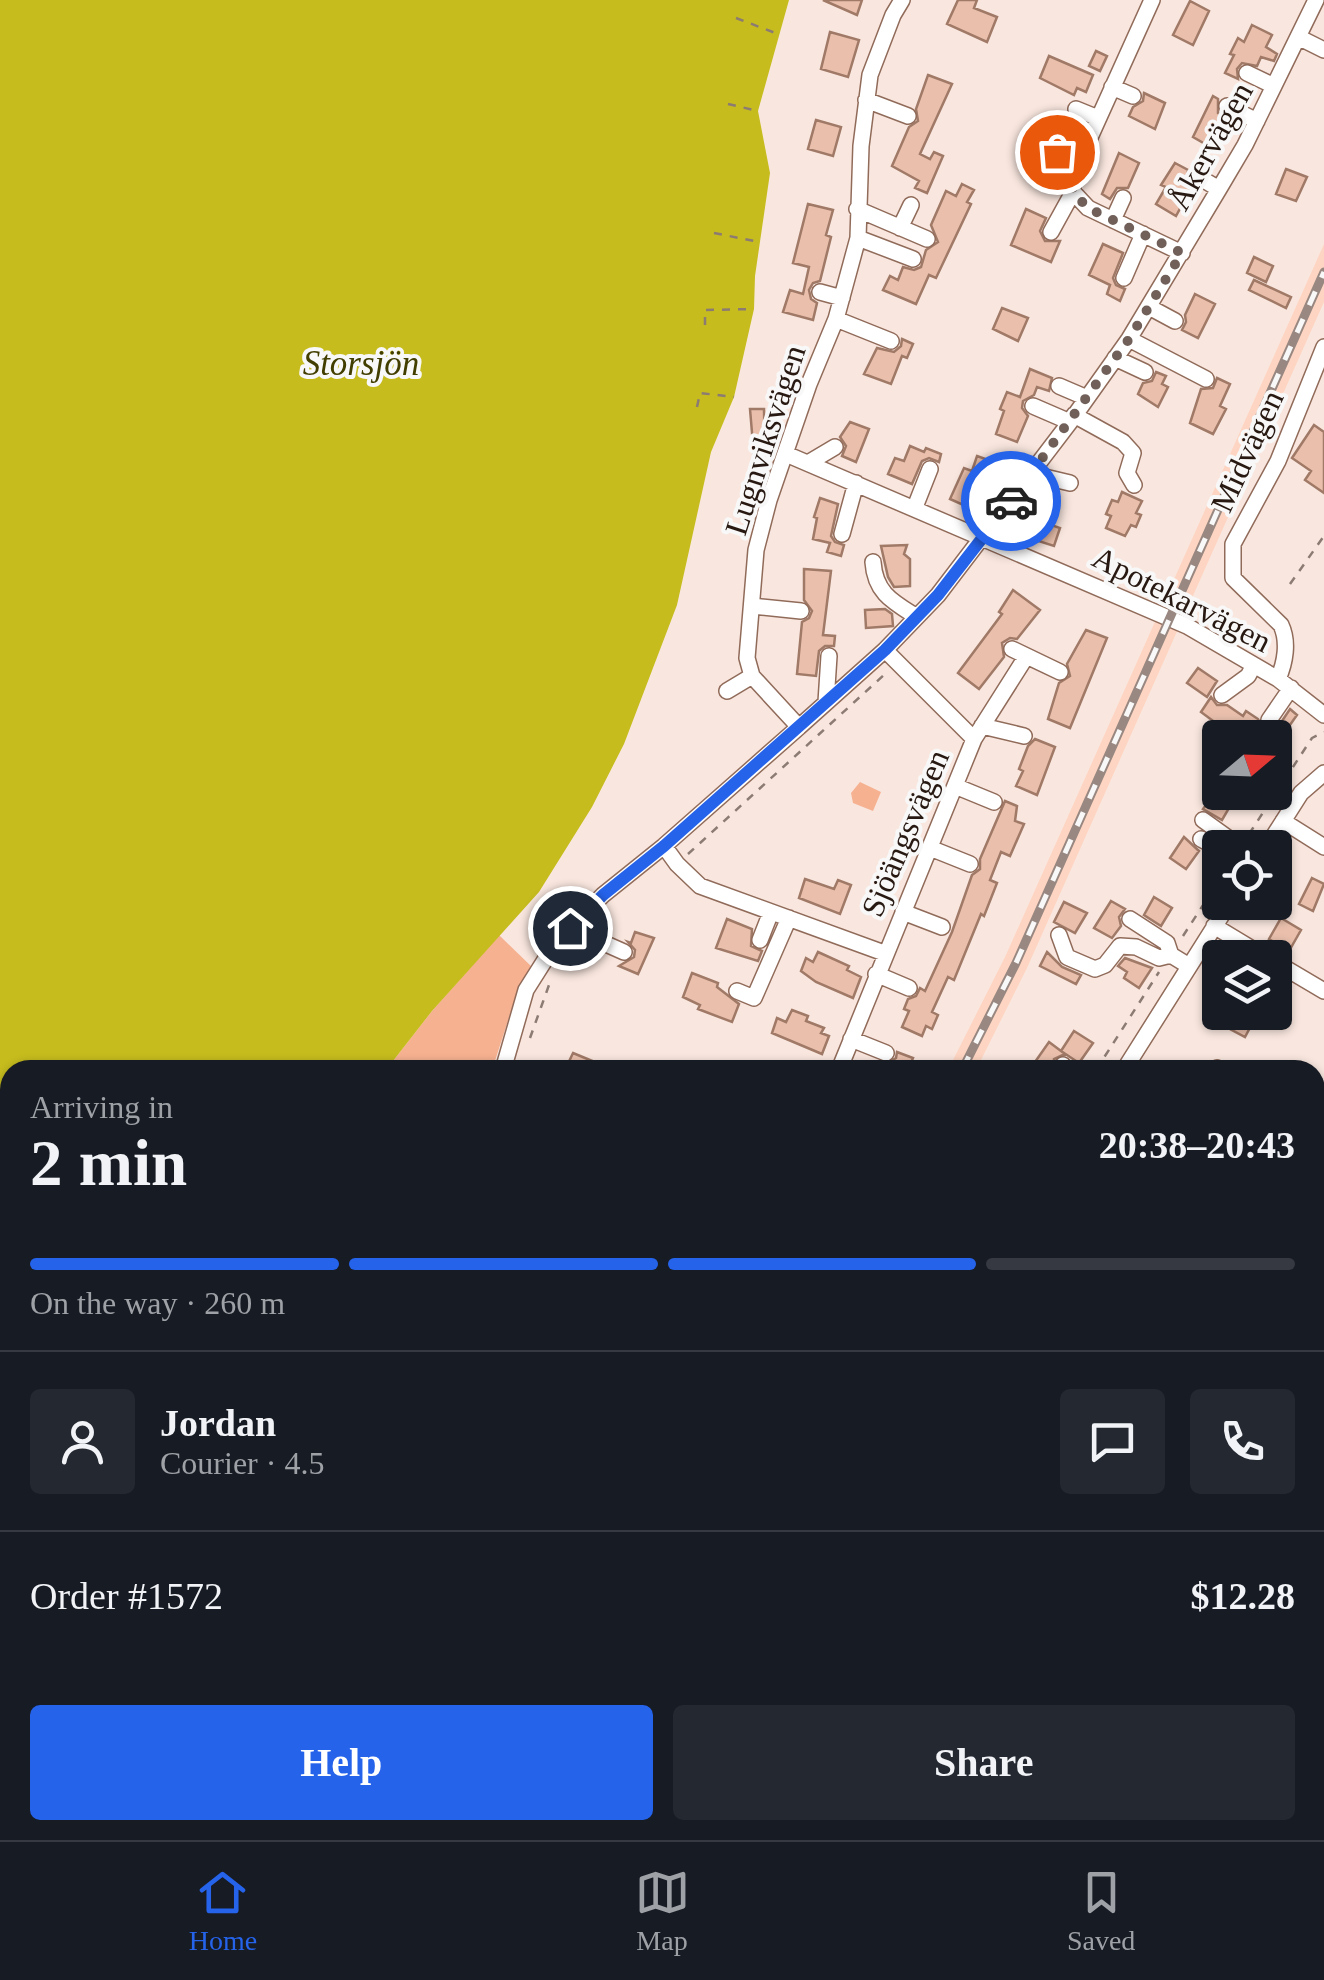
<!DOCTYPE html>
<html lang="en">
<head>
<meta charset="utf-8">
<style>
  :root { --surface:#171b24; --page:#242831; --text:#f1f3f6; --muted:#9ea1a6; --line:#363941; --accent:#2563eb }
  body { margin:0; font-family:Georgia,serif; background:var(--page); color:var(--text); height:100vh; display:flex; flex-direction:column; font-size:38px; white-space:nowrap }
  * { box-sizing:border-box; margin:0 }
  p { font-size:32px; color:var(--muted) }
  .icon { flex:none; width:55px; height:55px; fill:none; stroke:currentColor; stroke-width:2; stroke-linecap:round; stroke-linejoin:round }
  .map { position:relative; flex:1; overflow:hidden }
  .side { position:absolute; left:0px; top:1060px; width:1325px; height:780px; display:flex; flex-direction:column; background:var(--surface); border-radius:30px 30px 0 0; box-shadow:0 2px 8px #0004 }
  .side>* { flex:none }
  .needle { width:65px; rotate:71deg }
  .controls { position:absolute; left:1202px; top:720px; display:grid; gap:20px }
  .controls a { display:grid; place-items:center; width:90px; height:90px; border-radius:10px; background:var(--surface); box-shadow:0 2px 8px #0004; font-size:50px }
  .pin { position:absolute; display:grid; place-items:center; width:85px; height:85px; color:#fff; margin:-42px; border:5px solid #fff; border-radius:50%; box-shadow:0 2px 10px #0007 }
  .courier { position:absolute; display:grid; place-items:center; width:100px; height:100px; margin:-50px; border:8px solid #2563eb; border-radius:50%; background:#fff; color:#222; box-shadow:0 2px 12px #0007 }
  .overview em { font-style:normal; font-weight:800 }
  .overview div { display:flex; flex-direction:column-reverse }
  .overview { display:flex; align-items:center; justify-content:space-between; height:170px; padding:0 30px }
  h1 { font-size:65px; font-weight:800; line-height:75px }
  .bar { display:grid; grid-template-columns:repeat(4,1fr); gap:15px 10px; align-content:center; height:120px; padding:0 30px }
  .bar i { height:12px; border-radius:8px; background:var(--line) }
  .bar .current { background:var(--accent) }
  .bar p { grid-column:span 4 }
  .line { display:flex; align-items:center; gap:25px; padding:0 30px; border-top:2px solid var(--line) }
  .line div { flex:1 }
  .round { display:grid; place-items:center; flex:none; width:105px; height:105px; border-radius:10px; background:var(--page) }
  .primary-button { display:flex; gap:20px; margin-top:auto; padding:20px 30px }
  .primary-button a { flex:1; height:115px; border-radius:10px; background:var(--accent); color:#fff; font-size:40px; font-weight:800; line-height:115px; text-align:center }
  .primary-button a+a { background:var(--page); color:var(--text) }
  .tabs { display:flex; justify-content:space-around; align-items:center; height:140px; border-top:2px solid var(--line); background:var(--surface); font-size:28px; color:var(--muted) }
  .tabs a { display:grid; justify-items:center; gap:5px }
  .tabs .current { color:var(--accent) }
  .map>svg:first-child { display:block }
  .built { fill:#fed5c2 }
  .green { fill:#f6b191 }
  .water { fill:#c6bc1e }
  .building { fill:#eac0ad; stroke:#a07967; stroke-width:2.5 }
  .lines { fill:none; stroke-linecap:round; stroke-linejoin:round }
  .minor-casing { stroke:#916b5a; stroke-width:18 }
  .major-casing { stroke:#916b5a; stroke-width:22 }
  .path { stroke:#8b7b73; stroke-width:2.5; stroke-dasharray:8 8; stroke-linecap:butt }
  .minor { stroke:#fff; stroke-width:15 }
  .major { stroke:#fff; stroke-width:20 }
  .rail-casing { stroke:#998881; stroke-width:9 }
  .rail { stroke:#f8f8f8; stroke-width:5; stroke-dasharray:15; stroke-linecap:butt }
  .done { stroke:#706059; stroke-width:10; stroke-dasharray:0 18 }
  .route { stroke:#2563eb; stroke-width:12 }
  .labels { text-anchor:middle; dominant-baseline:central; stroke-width:8; stroke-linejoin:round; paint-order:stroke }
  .street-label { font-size:32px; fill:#271811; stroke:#f8f8f8 }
  .water-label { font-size:35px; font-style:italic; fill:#423e00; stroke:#f8f8f8 }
</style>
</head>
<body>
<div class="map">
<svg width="1324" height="1840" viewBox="0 0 1324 1840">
  <rect width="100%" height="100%" fill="#f9e7df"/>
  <path class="built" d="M1324 244V302L1027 968 976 1070H948L1005 957Z
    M1324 1410V1840H1181L1174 1830H1315V1415Z
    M925 1830H1035L1012 1840H901Z"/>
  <path class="green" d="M860 782 881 792 873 811 853 803 851 793Z
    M499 935 531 966 514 1002 492 1070H386L432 1011Z
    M0 1495H10V1594L0 1596Z"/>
  <path class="water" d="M0 0H789L758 111 770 173 755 276 754 309 734 397 711 452 677 605 624 744 592 807 539 892 432 1011 386 1070H10V1495H0Z"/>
  <path class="building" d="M823 0H862L857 15Z
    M958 0H977L974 8 997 17 987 42 947 24Z
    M1190 1 1209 11 1193 45 1173 35Z
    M1252 25 1272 35 1266 47 1277 54 1274 61 1261 57 1257 66 1242 63 1237 69 1238 79 1225 73 1234 55 1230 54 1238 38 1244 42Z
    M830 32 859 40 848 77 821 69Z
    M1096 51 1107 56 1100 71 1089 66Z
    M1049 56 1093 75 1086 92 1077 88 1074 95 1040 78Z
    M928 75 952 84 920 154 930 159 934 152 943 156 927 193 915 188 919 181 892 166 909 127 918 121 916 109Z
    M1144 93 1165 103 1155 129 1129 116 1133 107 1143 101Z
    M1213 96 1218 99V113L1229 120 1214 149 1193 137Z
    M816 120 841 127 833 156 808 149Z
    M1032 143 1046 149 1051 163 1045 178 1023 166Z
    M1119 153 1139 163 1128 188H1117L1110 199 1102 194Z
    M1175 163 1188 170 1187 181 1192 186 1176 216 1156 204 1166 187 1161 185Z
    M1286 169 1307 177 1296 201 1276 194Z
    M962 184 974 190 967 202 971 204 936 278 929 275 916 304 883 290 890 276 898 280 903 267 914 270 921 267 926 250 938 242 931 225 946 191 956 196Z
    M808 204 833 210 826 235 831 237 820 281 813 283 809 290 811 299 817 303 813 320 783 312 790 290 803 294 809 267 793 263Z
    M1026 209 1046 218 1040 231 1045 241H1060L1051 262 1011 245Z
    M1103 244 1123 253 1113 278 1116 285 1125 289 1120 301 1107 294 1110 285 1089 275Z
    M1254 257 1273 266 1266 282 1247 273Z
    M1254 280 1291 297 1286 308 1249 290Z
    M1195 294 1215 304 1198 338 1182 330 1186 322 1185 315Z
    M1002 308 1028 318 1018 341 993 329Z
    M902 339 913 344 907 358 902 356 891 384 864 374 877 348 894 352 901 346Z
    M1030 369 1052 378 1049 391 1037 387 1034 395 1023 401 1022 408 1028 416 1017 442 996 434 1004 411 1000 409 1007 392 1020 397Z
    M1156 372 1166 376 1162 384 1168 387 1158 407 1138 394 1143 383 1152 381Z
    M1217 378 1230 384 1220 406 1226 409 1213 434 1190 423 1201 389 1213 388Z
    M750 409H764L765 468H755Z
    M850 422 869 429 856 462 842 456 846 446 840 437Z
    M1314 425 1324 432V493L1305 480 1311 471 1292 458Z
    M910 446 924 452 926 448 941 454 939 462 929 458 922 461 912 484 888 474 895 458 904 461Z
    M977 456 994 462 979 468 978 476 983 483 970 508 950 499 964 468 972 471Z
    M1122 492 1142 501 1136 513 1141 515 1136 527 1131 525 1125 536 1106 528 1111 516 1106 514 1112 500 1118 502Z
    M1048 494 1059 497 1051 525 1060 528 1054 546 1023 536 1029 518 1040 521Z
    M820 498 838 504 831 536 835 542 844 545 841 556 827 552 830 543 813 539 817 518 814 517Z
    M907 545 904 554 910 559V586L894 587 888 577 881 546Z
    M804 569 831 571 823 635 835 636 834 646H825L819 651 816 676 797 674 802 622 809 618 812 611 804 600Z
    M1013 590 1040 610 1017 639 1010 638 1002 643 1004 657 979 689 958 673 1002 614 999 612Z
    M885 609 892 614 893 626 866 628 865 610Z
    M1086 630 1107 638 1070 728 1048 719 1059 683 1070 676 1067 664Z
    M1198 668 1217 681 1207 697 1187 683Z
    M1211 697 1217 705H1227L1243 716 1246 711 1258 719 1263 729 1259 736 1254 733 1251 738H1236L1201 712Z
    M1290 709 1297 715 1285 732 1278 727Z
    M1035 739 1055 747 1037 795 1016 786 1023 771 1019 769 1028 746Z
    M1215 792 1232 803 1222 820 1203 809Z
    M1005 801 1017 806 1015 821 1024 824 1010 856 1001 852 990 880 997 883 984 916 981 914 954 980 948 977 932 1012 938 1015 932 1029 926 1026 922 1036 902 1027 909 1011 904 1009 908 999 916 996 920 988 925 991 952 932 972 875 980 869V859Z
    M1184 837 1199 851 1186 869 1170 858Z
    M1312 878 1324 884 1313 911 1299 904Z
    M805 879 834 889 838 880 851 885 840 914 799 898Z
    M1154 897 1172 908 1161 926 1144 915Z
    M1111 901 1125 909 1119 917 1121 926 1112 938 1094 928Z
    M1064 902 1087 913 1075 933 1054 922Z
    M1281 918 1301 930 1289 951 1269 939Z
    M727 919 752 929 751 946 762 951 758 961 716 948Z
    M635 932 654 938 638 974 619 966 634 957 635 950 628 942 631 943Z
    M818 952 849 966 847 970 861 977 853 998 816 982 801 971 806 958 813 962Z
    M1047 952 1062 967 1081 975 1076 984 1040 966Z
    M1125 958 1152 968 1139 988 1124 978 1127 972 1118 966Z
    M692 973 718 983 717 987 739 1004 732 1022 698 1009 700 1005 683 997Z
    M792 1010 808 1016 806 1021 824 1028 821 1033 829 1036 822 1054 772 1033 777 1018 786 1022Z
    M1221 1012H1242L1254 1020 1245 1037 1215 1021Z
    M1074 1031 1093 1043 1079 1063 1061 1051Z
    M1049 1042 1065 1054 1054 1059 1053 1070 1035 1062Z
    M897 1052 913 1058 908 1070H884L886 1064 896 1058Z
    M573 1053 614 1070H565Z"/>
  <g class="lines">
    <g class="minor-casing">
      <path id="minor" d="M1152 0 1073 175V192L1088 208 1182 253
        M1298 37 1324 50
        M1247 73 1274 86
        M1112 87 1133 96
        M866 100 908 116
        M1227 106 1257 121
        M1076 109 1098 118
        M1057 153 1078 163
        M1197 176 1219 189
        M857 209 927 239
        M1113 220 1123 198
        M900 228 911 205
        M1051 232 1073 192
        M858 238 913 259
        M1124 278 1143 234
        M820 292 842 298
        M1149 307 1175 321
        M836 319 891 341
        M1129 339 1206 379
        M1115 358 1145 372
        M1059 386 1087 398
        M1033 406 1070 422
        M1074 415 1123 442 1133 453 1127 473 1134 485
        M786 454 1187 626 1278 679 1324 715
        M808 463 835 447
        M989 474 1021 489
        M1032 474 1070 483
        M915 507 930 469
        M842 534 856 483
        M873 562C875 593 893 602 917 617
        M752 606 801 611
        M1012 649 1060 672
        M1278 679C1285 663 1289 642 1281 625L1233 578V544L1278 461 1324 347
        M727 691 752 676
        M1222 695 1248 676 1254 665
        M826 702 829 656
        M1269 720 1291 688
        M982 726 1024 736
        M799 727 885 650 938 595 1070 422 1129 339 1219 189 1245 145 1316 0
        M974 739 1026 657
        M955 786 994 802
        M1203 820 1235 843 1236 848
        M1283 821 1324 847
        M1201 839 1220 849
        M664 846 677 864 700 886 884 953
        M930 848 970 864
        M1266 848 1301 793 1324 773
        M903 912 942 927
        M1130 919 1167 943 1171 955
        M1214 926 1267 958
        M570 928 624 952
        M1059 935 1067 957 1095 969 1105 965 1120 946 1136 947 1159 958 1171 955 1189 966
        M760 940 771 912
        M1275 962 1324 991
        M876 974 909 988
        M737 991 754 998 789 918
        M851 1039 886 1053
        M1063 1065 1066 1070
        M503 1070 526 990 557 941 603 895 664 846 799 727 752 676 747 658 756 550 769 500 809 384 836 319 858 238 861 146 870 75 893 15 902 0
        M839 1070 974 739 885 650
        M1124 1070 1230 902
        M1216 1070 1217 1068
        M1315 1205 1324 1209
        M1315 1402 1324 1396
        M0 1606 10 1604"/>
    </g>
    <g class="major-casing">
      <path id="major" d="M1315 1345 1324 1339
        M533 1840 541 1830
        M555 1840 571 1830
        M596 1840 632 1830"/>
    </g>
    <path class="path" d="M736 18 778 34
      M728 104 758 111
      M714 233 759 242
      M705 325V310L754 309
      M697 407 700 393 734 397
      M1290 584 1324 536
      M1249 834 1312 738 1324 732
      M688 854 885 674
      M1183 936 1220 879
      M530 1038 549 985
      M1096 1070 1159 972
      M0 1639H10
      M0 1839 40 1830
      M486 1840 499 1830"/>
    <use href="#minor" class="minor"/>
    <use href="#major" class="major"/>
    <g class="rail-casing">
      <path id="rail" d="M962 1070 1016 963 1324 272
        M1315 1673 1324 1668
        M0 1797 10 1795
        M980 1840 1005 1830"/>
    </g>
    <use href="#rail" class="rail"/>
  </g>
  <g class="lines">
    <path class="done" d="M1011 501 1129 339 1182 253 1088 208 1073 192V175L1078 162 1057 152"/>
    <path class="route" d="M570 928 603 895 664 846 885 650 938 595 1011 501"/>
  </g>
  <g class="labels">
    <g class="street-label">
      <text transform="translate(1210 146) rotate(-61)">Åkervägen</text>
      <text transform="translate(765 440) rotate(-72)">Lugnviksvägen</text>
      <text transform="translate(1247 451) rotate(-65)">Midvägen</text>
      <text transform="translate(1182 599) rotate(27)">Apotekarvägen</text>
      <text transform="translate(905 833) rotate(-67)">Sjöängsvägen</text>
    </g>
    <g class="water-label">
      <text x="361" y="363">Storsjön</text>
    </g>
  </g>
</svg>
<div class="controls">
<a><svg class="needle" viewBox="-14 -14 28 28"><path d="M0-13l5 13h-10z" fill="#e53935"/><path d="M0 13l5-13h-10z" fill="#9ea1a6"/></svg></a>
<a><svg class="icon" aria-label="locate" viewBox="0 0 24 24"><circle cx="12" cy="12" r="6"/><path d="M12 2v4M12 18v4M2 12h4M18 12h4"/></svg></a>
<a><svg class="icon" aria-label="layers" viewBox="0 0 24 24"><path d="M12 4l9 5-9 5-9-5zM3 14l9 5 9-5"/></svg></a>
</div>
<div class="pin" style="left:1057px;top:152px;background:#ea580c"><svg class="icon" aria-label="bag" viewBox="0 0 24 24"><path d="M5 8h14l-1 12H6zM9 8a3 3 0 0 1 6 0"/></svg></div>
<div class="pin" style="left:570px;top:928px;background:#1f2937"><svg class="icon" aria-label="home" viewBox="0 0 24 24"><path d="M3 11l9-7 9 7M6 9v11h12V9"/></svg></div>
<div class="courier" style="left:1011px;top:501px"><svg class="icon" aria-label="car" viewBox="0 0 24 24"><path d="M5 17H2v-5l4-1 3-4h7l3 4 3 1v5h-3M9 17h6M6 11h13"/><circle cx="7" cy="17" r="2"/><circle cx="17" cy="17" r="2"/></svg></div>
<section class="side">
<div class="overview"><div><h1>2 min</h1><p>Arriving in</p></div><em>20:38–20:43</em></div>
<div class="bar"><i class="current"></i><i class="current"></i><i class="current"></i><i></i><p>On the way · 260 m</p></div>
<div class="line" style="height:180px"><a class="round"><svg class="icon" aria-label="person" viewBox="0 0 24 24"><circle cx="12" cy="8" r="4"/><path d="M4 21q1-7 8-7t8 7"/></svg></a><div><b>Jordan</b><p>Courier · 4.5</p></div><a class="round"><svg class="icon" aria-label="chat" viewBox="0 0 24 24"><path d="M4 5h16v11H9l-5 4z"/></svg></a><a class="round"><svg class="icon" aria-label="phone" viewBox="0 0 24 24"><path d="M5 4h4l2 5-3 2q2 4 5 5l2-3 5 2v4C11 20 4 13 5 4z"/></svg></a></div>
<div class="line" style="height:130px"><div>Order #1572</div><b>$12.28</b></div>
<div class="primary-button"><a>Help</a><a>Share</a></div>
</section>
</div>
<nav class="tabs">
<a class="current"><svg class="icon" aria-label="home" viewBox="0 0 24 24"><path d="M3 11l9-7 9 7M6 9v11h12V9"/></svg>Home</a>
<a><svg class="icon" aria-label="map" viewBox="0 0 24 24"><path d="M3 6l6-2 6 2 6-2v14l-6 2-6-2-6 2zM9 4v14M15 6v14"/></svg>Map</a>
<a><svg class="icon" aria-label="saved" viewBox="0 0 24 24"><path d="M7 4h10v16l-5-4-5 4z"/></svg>Saved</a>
</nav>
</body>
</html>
